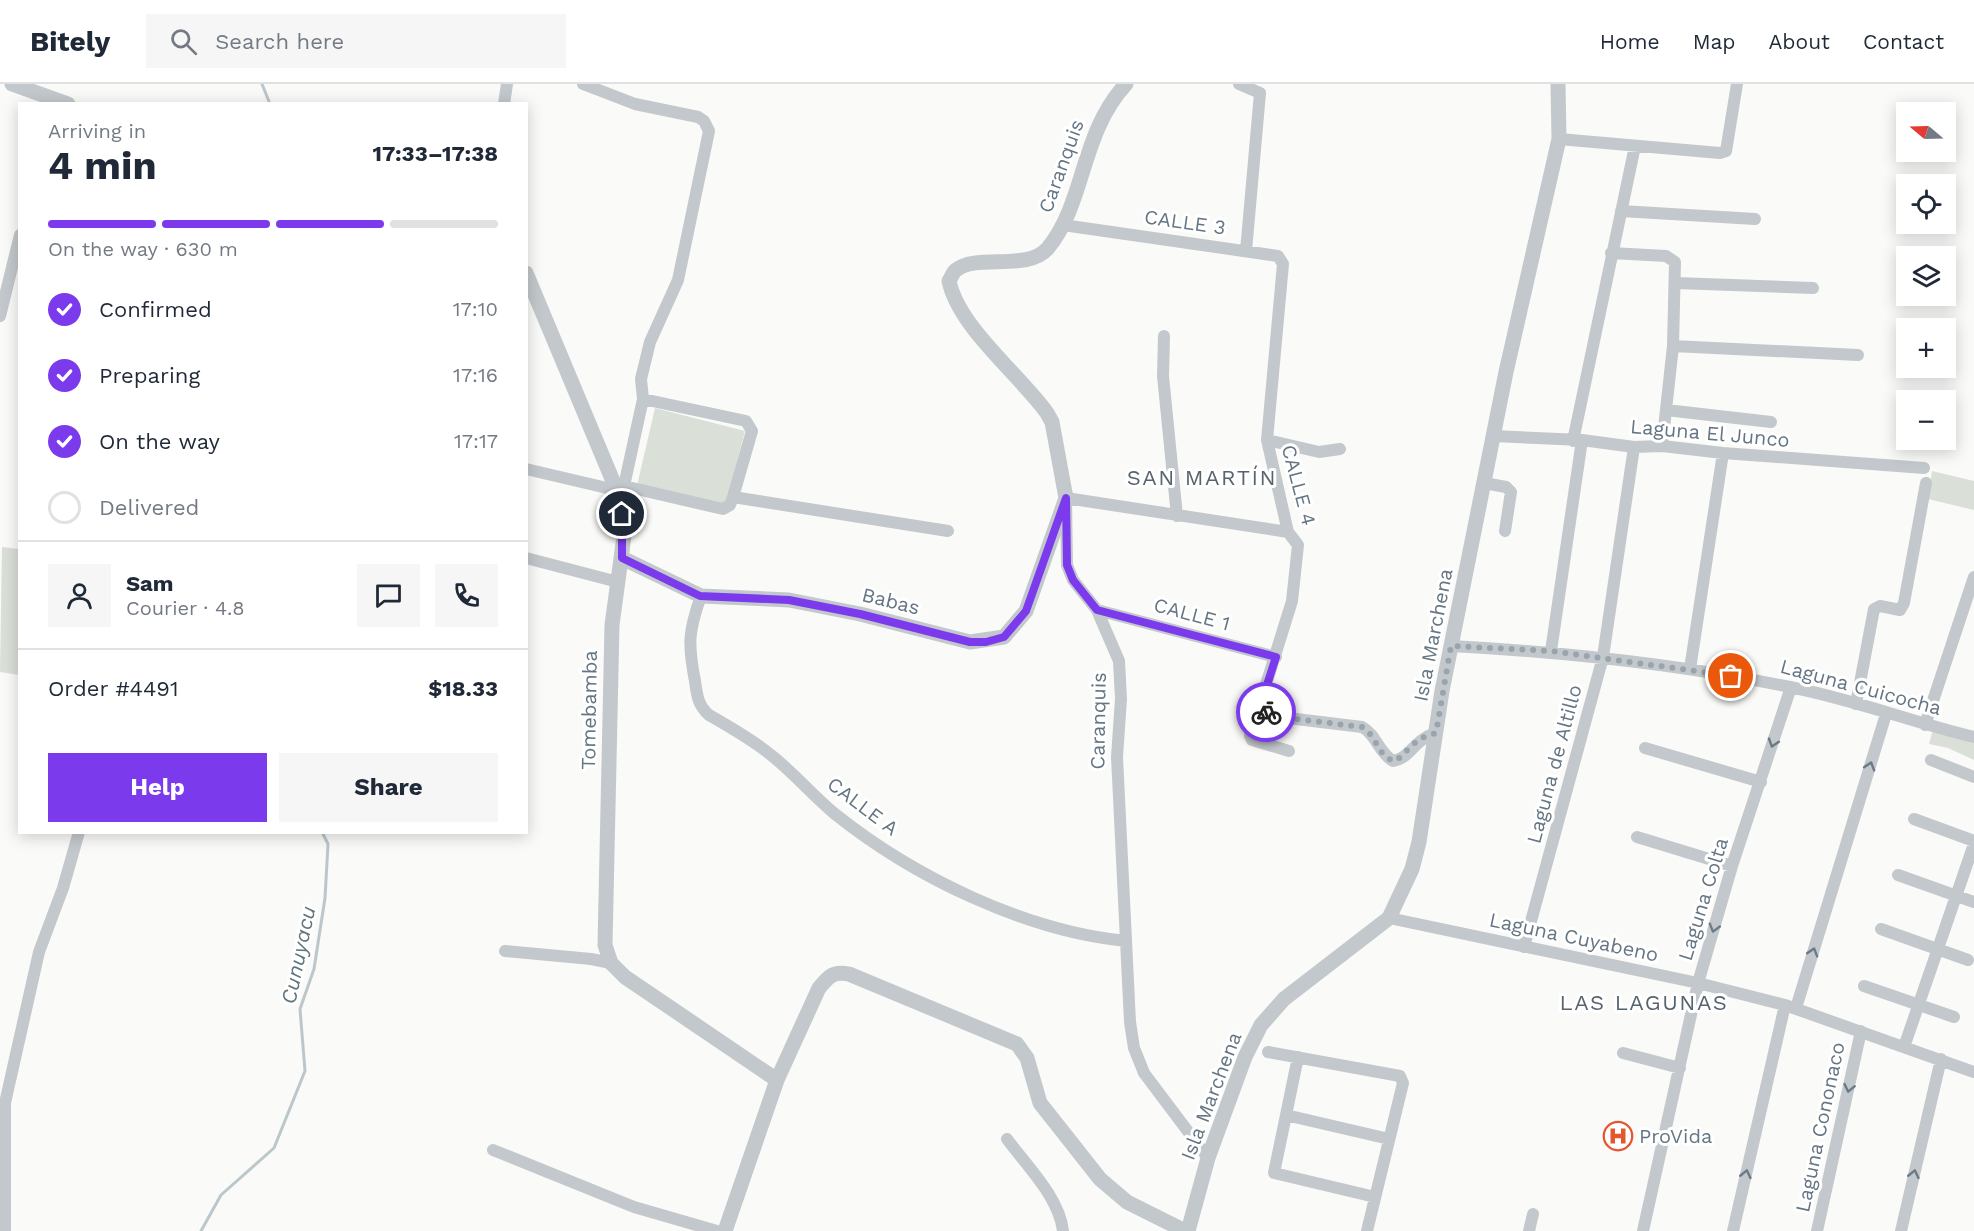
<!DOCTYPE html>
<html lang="en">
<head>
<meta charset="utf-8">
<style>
  :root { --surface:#fff; --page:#f6f6f7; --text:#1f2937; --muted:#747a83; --line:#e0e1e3; --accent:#7c3aed }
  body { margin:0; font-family:"Work Sans",sans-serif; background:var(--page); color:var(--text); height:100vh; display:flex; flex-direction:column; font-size:22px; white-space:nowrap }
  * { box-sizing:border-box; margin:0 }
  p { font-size:20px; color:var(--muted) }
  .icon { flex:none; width:33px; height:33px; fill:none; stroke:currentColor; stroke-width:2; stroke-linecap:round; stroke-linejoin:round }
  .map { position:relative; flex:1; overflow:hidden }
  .sheet { position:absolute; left:18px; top:18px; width:510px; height:732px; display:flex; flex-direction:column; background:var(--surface); border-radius:0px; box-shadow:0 3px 15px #0003 }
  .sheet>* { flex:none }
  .needle { width:39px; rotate:289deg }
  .buttons { position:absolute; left:1896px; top:18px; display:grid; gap:12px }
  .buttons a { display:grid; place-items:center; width:60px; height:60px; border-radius:0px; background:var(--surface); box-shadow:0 3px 15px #0003; font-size:30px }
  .pin { position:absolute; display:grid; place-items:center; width:51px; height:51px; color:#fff; margin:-26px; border:3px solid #fff; border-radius:50%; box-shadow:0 2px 6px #0007 }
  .courier { position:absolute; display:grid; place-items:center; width:60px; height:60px; margin:-30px; border:4px solid #7c3aed; border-radius:50%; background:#fff; color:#222; box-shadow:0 2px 8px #0007 }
  .overview em { font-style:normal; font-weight:700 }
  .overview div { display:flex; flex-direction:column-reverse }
  .overview { display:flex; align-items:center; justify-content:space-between; height:102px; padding:0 30px }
  h1 { font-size:39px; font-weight:700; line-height:45px }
  .bar { display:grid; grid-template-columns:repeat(4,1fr); gap:9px 6px; align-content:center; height:72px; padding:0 30px }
  .bar i { height:8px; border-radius:4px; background:var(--line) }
  .bar .selected { background:var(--accent) }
  .bar p { grid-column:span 4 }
  .line { display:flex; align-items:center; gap:15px; padding:0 30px; border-top:2px solid var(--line) }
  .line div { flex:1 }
  .round { display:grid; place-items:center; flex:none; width:63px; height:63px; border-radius:0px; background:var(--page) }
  ol { padding:0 30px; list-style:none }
  li { display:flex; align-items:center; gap:18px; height:66px }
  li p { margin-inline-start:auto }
  li .icon { padding:6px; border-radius:50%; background:var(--accent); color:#fff; stroke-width:4 }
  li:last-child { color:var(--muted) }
  li i { width:33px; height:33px; border:3px solid var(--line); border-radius:50% }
  .primary-button { display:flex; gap:12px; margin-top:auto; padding:12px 30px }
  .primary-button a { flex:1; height:69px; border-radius:0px; background:var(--accent); color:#fff; font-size:24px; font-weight:700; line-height:69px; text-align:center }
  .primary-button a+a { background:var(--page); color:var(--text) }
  header { display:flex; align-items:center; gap:36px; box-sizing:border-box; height:84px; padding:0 30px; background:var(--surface); border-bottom:2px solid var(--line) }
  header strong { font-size:28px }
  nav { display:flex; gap:33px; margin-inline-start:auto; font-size:21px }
  .search { width:420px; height:54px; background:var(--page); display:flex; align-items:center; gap:15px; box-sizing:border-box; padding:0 21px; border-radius:0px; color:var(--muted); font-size:22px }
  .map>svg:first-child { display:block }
  .green { fill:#dadfd7 }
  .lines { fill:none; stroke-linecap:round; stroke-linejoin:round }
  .stream { stroke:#bbc7cb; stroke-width:3 }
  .minor { stroke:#c3c8cc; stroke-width:12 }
  .tertiary { stroke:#c3c8cc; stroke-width:15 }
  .oneway { stroke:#6a7a87 }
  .done { stroke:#99a4ac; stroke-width:6; stroke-dasharray:0 10.8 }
  .route { stroke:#7c3aed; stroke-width:8 }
  .labels { text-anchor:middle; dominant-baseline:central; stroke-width:6; stroke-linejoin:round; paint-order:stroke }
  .street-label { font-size:20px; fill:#657683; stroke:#fff }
  .poi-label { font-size:20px; fill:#657683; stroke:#fff; text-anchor:start }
  .water-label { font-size:21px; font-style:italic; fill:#60757c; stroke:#fff }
  .quarter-label { font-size:22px; letter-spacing:1.5px; fill:#57646e; stroke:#fff }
</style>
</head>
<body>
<header>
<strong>Bitely</strong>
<div class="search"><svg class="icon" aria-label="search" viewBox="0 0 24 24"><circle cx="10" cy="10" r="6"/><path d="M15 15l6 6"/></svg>Search here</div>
<nav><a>Home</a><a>Map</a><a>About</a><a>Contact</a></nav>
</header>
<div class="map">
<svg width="1974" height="1147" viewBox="0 0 1974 1147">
  <rect width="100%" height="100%" fill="#fafaf8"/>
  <path class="green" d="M655 324 745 347 725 424 636 406Z
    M1932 387 1974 397V426L1928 415Z
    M2 463 19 465V591L0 588Z
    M1935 638 1974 650V676L1948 664 1929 660Z"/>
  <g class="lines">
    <path class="stream" d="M262 0 270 20
      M201 1147 221 1111 274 1064 305 987 300 925 314 885 325 814 328 760 322 748"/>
    <path class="minor" d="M583 0 635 20 698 33 704 37 709 47 678 196 650 258 641 295 643 315
      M1239 0 1260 9 1246 167
      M504 20 507 0
      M1559 55 1720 69 1726 67 1737 0
      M1621 127 1755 135
      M1063 141 1278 172 1283 180 1267 356 1288 448 1298 461 1292 517 1250 652 1252 656 1289 667
      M1611 169 1666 172 1675 178 1673 262 1662 362
      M1676 199 1813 204
      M0 232 20 151
      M1164 252 1163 292 1177 432
      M1673 262 1858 271
      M1666 326 1771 338
      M1493 352 1582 356 1634 363 1662 362 1723 369 1924 384
      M1267 356 1319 368 1340 365
      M1573 357 1635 62
      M526 385 607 404 624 402 723 425 730 421 733 413 752 347 746 337 643 315 624 402
      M1484 399 1506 403 1511 408 1505 447
      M733 413 948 447
      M526 474 618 498
      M701 512C688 548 688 561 695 597 697 612 698 621 709 631 730 643 753 656 771 671 794 689 813 712 835 730 914 793 1025 847 1126 857
      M1097 526 1276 573
      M1451 562C1565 568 1677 580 1790 603 1852 615 1912 638 1974 653
      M1551 567 1582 356
      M1690 585 1723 369
      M1856 620 1874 525 1880 522 1900 526 1904 519 1926 399
      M1259 626 1296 635 1362 643C1376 650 1379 669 1393 677 1411 674 1413 656 1436 649
      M1925 641 1974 493
      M1645 664 1761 698
      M1931 676 1974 693
      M1914 735 1974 757
      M1637 753 1732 782
      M1898 791 1974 818
      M1389 834 1698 899 1785 921 1974 988
      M1881 845 1968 876
      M1524 863 1603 573 1634 363
      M505 867 591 875 611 879
      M1864 902 1954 933
      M1796 924 1886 630
      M1904 963 1974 760
      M1268 968 1400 992 1403 999 1367 1147
      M1623 969 1680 984
      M1298 973 1274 1089 1375 1113
      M1286 1031 1389 1055
      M1007 1055C1027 1082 1059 1113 1063 1147
      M493 1066 634 1123 717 1147
      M1208 1074 1144 989 1134 964 1130 938 1117 673 1121 615 1119 577 1097 526 1073 496 1067 481 1066 414 1288 448
      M5 1147V1019L39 868 63 804 79 748
      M1529 1147 1533 1130
      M1643 1147 1698 899 1732 782 1791 603
      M1733 1147 1785 921
      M1817 1147 1861 947
      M1901 1147 1941 975"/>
    <path class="tertiary" d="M12 0 68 20
      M526 189 615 402 624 452 612 541 605 861 611 879 625 893 777 996
      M622 474 701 512 789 516 860 530 970 558 1004 553 1026 527 1066 414 1052 338 1047 329C1020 291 959 244 949 197 951 194 953 188 956 186 976 169 1028 188 1048 164 1086 117 1080 50 1126 0
      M725 1147 777 996 819 904C829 892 833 887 849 890L1017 960 1027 974 1040 1019 1100 1095 1127 1118 1185 1147
      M1188 1147 1208 1074 1245 973 1261 941 1284 915 1389 834 1412 785 1419 758 1442 607 1506 288 1559 55 1558 0"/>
  </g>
  <defs><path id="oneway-chevron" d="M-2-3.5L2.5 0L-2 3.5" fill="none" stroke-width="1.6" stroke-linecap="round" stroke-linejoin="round" transform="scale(1.5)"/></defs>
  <g class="oneway">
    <use href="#oneway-chevron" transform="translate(1773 659) rotate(108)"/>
    <use href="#oneway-chevron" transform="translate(1870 682) rotate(-73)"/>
    <use href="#oneway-chevron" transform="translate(1714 844) rotate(106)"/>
    <use href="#oneway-chevron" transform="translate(1813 868) rotate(-73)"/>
    <use href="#oneway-chevron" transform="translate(1849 1004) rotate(102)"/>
    <use href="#oneway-chevron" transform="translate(1746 1090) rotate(-77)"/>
    <use href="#oneway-chevron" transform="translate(1914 1090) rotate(-77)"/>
  </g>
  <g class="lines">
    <path class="done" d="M1266 628 1296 635 1362 643C1377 651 1378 675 1396 677L1419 655 1436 649 1451 562 1551 567 1731 592"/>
    <path class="route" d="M622 430V474L700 512 789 516 860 530 970 558H986L1004 553 1026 527 1066 414 1067 481 1073 496 1097 526 1276 573 1259 626 1266 628"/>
  </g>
  <defs>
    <g id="hospital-ring" transform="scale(1.5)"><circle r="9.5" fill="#fff" stroke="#e4572e" stroke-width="1.5"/><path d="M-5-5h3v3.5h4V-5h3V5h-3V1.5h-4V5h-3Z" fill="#e4572e"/></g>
  </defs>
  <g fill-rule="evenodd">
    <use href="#hospital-ring" x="1618" y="1052"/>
  </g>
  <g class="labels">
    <g class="street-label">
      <text transform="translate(1061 82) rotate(-70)">Caranquis</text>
      <text transform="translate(1185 138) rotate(8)">CALLE 3</text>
      <text transform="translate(1710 349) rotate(5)">Laguna El Junco</text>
      <text transform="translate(1299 401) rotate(75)">CALLE 4</text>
      <text transform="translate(891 517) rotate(14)">Babas</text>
      <text transform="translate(1192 530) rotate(15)">CALLE 1</text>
      <text transform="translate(1433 551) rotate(-79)">Isla Marchena</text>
      <text transform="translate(1861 603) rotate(15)">Laguna Cuicocha</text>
      <text transform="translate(589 626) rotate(-89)">Tomebamba</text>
      <text transform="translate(1098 637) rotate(-89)">Caranquis</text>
      <text transform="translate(1554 680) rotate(-75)">Laguna de Altillo</text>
      <text transform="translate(863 722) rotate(37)">CALLE A</text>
      <text transform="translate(1703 815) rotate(-73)">Laguna Colta</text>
      <text transform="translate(1574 853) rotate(12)">Laguna Cuyabeno</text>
      <text transform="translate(1211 1012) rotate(-69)">Isla Marchena</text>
      <text transform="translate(1820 1043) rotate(-78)">Laguna Cononaco</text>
    </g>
    <g class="poi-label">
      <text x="1639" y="1052">ProVida</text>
    </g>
    <g class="water-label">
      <text transform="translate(298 871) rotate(-78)">Cunuyacu</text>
    </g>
    <g class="quarter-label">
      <text x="1202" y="393">SAN MARTÍN</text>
      <text x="1644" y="918">LAS LAGUNAS</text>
    </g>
  </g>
</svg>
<div class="buttons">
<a><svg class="needle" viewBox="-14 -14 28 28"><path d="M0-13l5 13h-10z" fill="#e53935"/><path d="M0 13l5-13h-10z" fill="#747a83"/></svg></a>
<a><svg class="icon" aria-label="locate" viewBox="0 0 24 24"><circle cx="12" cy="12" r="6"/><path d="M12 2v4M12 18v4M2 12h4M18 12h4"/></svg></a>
<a><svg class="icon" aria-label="layers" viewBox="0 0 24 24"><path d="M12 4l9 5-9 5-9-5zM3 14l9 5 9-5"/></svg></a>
<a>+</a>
<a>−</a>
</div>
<div class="pin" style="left:1731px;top:592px;background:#ea580c"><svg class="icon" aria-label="bag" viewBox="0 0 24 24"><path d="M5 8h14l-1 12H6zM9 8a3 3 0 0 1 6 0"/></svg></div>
<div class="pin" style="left:622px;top:430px;background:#1f2937"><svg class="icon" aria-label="home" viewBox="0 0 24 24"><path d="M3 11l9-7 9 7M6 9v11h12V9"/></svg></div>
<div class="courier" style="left:1266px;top:628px"><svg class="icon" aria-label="bike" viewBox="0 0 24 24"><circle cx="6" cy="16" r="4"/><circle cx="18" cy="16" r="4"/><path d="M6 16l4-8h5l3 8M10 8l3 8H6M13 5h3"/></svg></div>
<section class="sheet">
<div class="overview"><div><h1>4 min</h1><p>Arriving in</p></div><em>17:33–17:38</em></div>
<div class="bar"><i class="selected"></i><i class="selected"></i><i class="selected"></i><i></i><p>On the way · 630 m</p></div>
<ol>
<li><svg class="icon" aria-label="check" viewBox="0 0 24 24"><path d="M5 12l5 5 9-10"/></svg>Confirmed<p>17:10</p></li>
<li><svg class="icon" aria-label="check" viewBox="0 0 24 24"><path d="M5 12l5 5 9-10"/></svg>Preparing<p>17:16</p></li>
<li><svg class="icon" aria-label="check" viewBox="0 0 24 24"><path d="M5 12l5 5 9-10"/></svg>On the way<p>17:17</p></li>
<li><i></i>Delivered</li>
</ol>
<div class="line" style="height:108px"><a class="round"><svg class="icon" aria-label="person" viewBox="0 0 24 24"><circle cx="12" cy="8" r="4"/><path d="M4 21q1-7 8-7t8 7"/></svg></a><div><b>Sam</b><p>Courier · 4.8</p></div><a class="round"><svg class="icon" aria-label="chat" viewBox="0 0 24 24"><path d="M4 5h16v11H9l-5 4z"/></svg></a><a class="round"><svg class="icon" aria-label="phone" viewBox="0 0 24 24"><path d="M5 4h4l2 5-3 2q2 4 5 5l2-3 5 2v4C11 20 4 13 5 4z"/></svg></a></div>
<div class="line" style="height:78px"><div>Order #4491</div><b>$18.33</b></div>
<div class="primary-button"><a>Help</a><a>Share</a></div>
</section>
</div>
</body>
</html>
